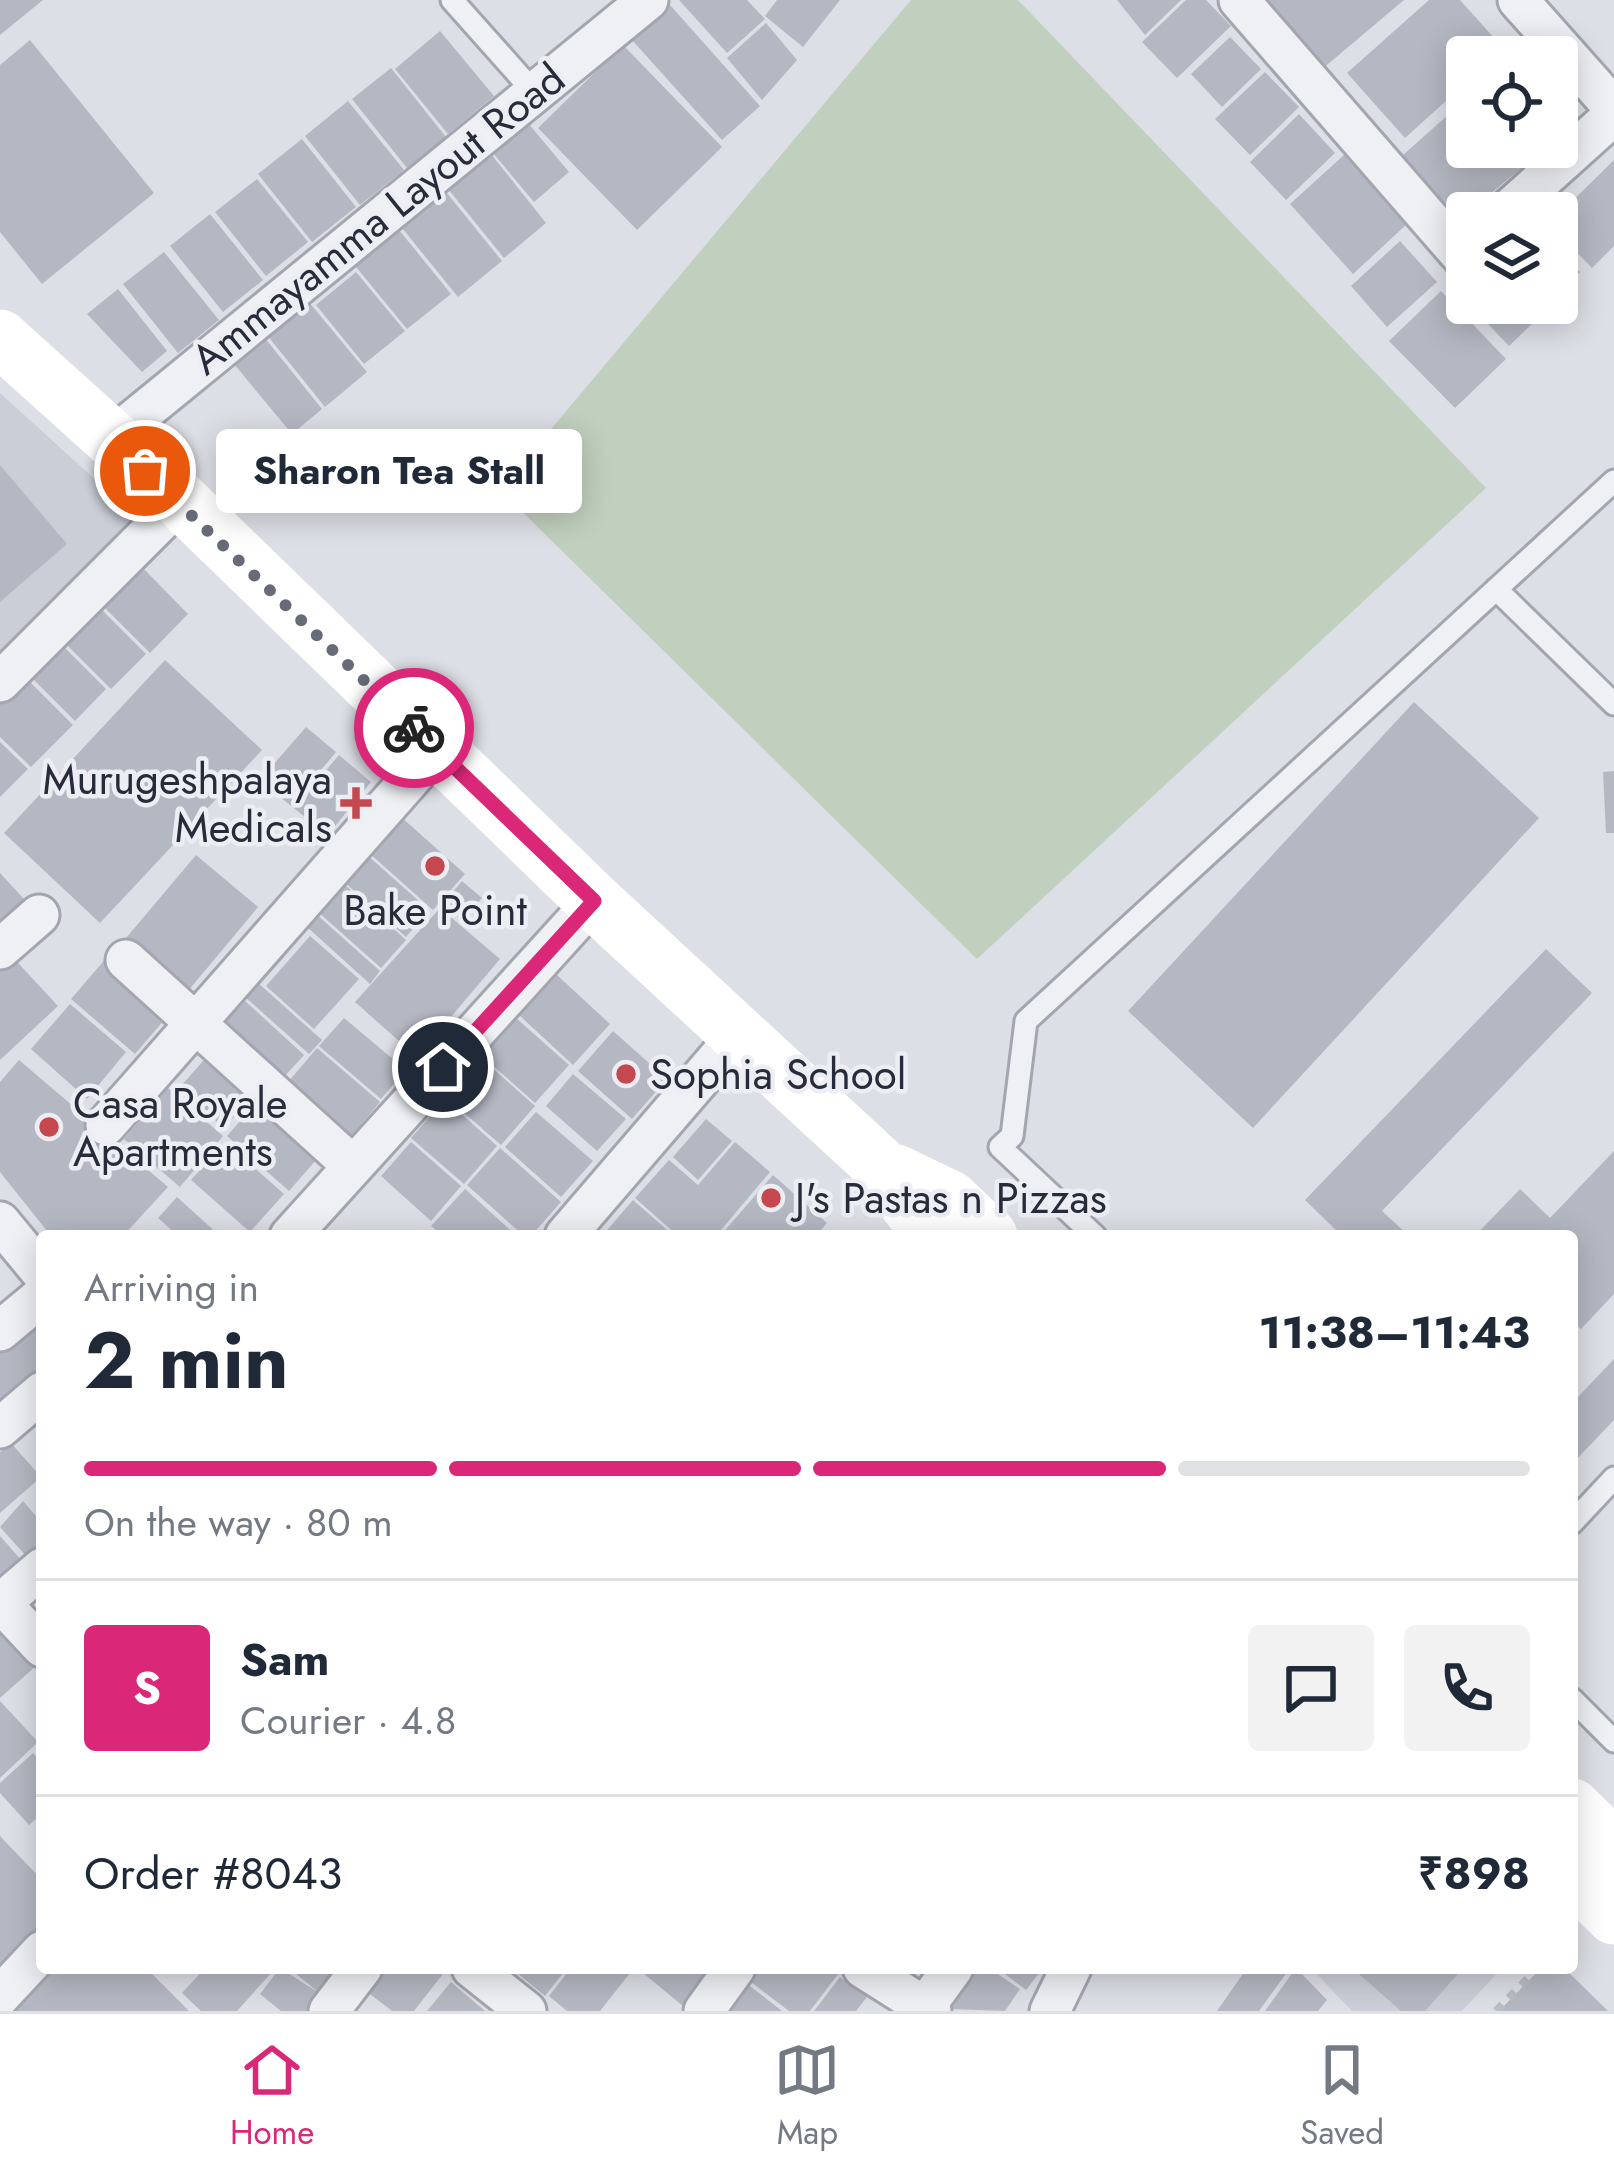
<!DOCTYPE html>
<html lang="en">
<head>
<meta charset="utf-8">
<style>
  :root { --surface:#fff; --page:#f2f2f3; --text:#1f2937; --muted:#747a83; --line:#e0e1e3; --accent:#db2777 }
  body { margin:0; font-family:Jost,sans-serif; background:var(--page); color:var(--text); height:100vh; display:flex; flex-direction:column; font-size:45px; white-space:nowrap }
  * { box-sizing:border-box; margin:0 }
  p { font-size:39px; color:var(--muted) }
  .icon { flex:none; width:66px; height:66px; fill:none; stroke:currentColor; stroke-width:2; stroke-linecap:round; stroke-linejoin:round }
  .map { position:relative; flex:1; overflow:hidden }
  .panel { position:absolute; left:36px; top:1230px; width:1542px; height:744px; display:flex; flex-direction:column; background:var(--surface); border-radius:12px; box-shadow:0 6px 30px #0003 }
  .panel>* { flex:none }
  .controls { position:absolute; left:1446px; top:36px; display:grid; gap:24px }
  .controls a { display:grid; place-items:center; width:132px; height:132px; border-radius:12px; background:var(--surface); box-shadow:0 6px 30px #0003; font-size:60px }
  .pin { position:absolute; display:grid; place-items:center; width:102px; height:102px; color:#fff; margin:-51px; border:6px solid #fff; border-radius:50%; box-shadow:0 3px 12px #0007 }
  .courier { position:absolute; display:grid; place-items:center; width:120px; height:120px; margin:-60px; border:9px solid #db2777; border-radius:50%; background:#fff; color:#222; box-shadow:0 3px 15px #0007 }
  .bubble { position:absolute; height:84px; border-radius:12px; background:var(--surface); box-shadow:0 6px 30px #0003; font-size:39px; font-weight:700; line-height:84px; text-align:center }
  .overview em { font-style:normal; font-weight:700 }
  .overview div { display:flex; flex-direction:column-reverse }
  .overview { display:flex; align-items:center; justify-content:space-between; height:204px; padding:0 48px }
  h1 { font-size:78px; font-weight:700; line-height:90px }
  .bar { display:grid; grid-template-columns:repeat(4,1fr); gap:18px 12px; align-content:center; height:144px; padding:0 48px }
  .bar i { height:15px; border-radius:9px; background:var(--line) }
  .bar .current { background:var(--accent) }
  .bar p { grid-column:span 4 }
  .line { display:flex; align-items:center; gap:30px; padding:0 48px; border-top:3px solid var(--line) }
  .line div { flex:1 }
  .round { display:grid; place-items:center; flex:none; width:126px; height:126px; border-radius:12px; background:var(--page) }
  .tabs { display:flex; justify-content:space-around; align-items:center; height:168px; border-top:3px solid var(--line); background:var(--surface); font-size:33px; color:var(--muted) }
  .tabs a { display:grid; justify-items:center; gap:6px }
  .tabs .current { color:var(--accent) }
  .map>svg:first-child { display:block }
  .built { fill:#cbced7 }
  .green { fill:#c1cfbe }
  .building { fill:#b4b8c2 }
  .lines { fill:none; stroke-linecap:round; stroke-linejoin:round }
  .lane-casing { stroke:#a3a6af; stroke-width:27 }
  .street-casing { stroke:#a3a6af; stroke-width:45 }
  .path { stroke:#bbbdc4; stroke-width:8; stroke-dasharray:9 9; stroke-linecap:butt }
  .lane { stroke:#eff0f4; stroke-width:21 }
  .street { stroke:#eff0f4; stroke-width:39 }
  .secondary { stroke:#fff; stroke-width:57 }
  .done { stroke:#676b77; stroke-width:12; stroke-dasharray:0 21.6 }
  .route { stroke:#db2777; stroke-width:15 }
  .poi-dot { fill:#c4484d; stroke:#eceef4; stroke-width:4.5 }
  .labels { text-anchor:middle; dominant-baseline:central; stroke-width:9; stroke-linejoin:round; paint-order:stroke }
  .street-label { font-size:42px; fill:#272c3b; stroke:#eceef4 }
  .poi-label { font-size:42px; fill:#272c3b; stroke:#eceef4; text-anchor:start }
</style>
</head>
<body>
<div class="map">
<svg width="1614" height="2011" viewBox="0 0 1614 2011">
  <rect width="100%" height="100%" fill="#dddfe6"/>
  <path class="built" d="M0 393 143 523 0 667Z
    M1311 1968H1502L1462 2011H1352Z"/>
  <path class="green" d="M911 0H1018L1486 488 977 959 500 490Z"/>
  <path class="building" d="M0 0H43L0 35Z
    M679 0H747L765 19 727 53Z
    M777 0H840L803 47 765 16Z
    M1117 0H1181L1145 35Z
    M1186 0H1206L1231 26 1177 78 1142 42Z
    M1262 0H1404L1321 70Z
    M1429 0H1460L1504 49 1495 57H1467V82L1405 138 1347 73Z
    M670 5 760 106 722 140 632 40Z
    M766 23 797 60 762 100 727 58Z
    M440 31 494 96 448 134 395 69Z
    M1230 37 1261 69 1222 107 1191 74Z
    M30 40 154 193 42 284 0 232V65Z
    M623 45 722 147 637 230 538 128Z
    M391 68 446 137 407 168 352 99Z
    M1265 72 1299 107 1250 155 1215 119Z
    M1557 93 1580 118 1557 138Z
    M1467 98V147H1547L1467 213 1454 231 1394 163Z
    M348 101 404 170 360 205 305 136Z
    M1299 114 1335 153 1286 200 1250 162Z
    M528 123 569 172 534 202 493 153Z
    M302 139 356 207 312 242 258 174Z
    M487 149 546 223 504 258 444 184Z
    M1344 155 1406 225 1353 274 1290 204Z
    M1614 160V246L1592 268 1557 232V216Z
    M257 179 308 242 266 276 215 212Z
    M442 187 502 261 458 297 398 223Z
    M210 214 263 280 223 312 170 246Z
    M395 225 451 294 407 329 352 262Z
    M1400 241 1437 282 1387 327 1351 286Z
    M1557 248 1580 272 1557 294Z
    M164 252 219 320 178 353 123 284Z
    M356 272 405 331 364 364 316 305Z
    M118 289 167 351 142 372 87 314Z
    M1441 291 1506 359 1455 408 1389 341Z
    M308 301 367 372 325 407 267 335Z
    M1468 303H1536L1544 312 1509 346Z
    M260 332 322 409 292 434 229 358Z
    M0 465 67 544 0 602Z
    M138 563 188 614 150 653 99 602Z
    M94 602 146 654 111 689 59 637Z
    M58 641 106 689 75 721 27 673Z
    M165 660 262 750 100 923 4 833Z
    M23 675 73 725 31 767 0 737V698Z
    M1414 702 1539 818 1253 1128 1128 1011Z
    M306 727 336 752 291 806 260 780Z
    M0 742 28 769 0 797Z
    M339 755 371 782 327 836 294 808Z
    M1614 771V833H1606L1603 772Z
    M400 816 465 874 433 910 368 852Z
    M196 855 258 907 183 997 121 944Z
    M367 855 429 910 406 937 343 881Z
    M0 873 24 899 0 922Z
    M462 881 482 898 462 921 443 904Z
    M343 883 406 940 381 968 317 911Z
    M440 908 500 959 417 1057 355 1002Z
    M316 914 380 971 370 984 306 926Z
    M310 936 359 979 314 1029 266 986Z
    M1546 949 1592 993 1382 1211 1409 1236H1342L1305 1200Z
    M6 950 58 1006 0 1060V955Z
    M108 956 171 1012 135 1054 71 999Z
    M556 974 610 1024 573 1065 519 1015Z
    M257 982 322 1040 309 1054 244 996Z
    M243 999 304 1055 274 1088 212 1033Z
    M70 1004 126 1052 87 1099 31 1049Z
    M344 1018 406 1070 381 1099 319 1046Z
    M516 1018 569 1065 535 1103 482 1056Z
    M613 1031 667 1079 632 1119 578 1071Z
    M317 1048 380 1102 340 1149 277 1095Z
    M481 1058 535 1106 501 1145 447 1098Z
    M19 1060 168 1187 123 1236H51L0 1172V1082Z
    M204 1060 249 1100 224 1128 179 1088Z
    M573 1074 626 1119 597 1151 546 1106Z
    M168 1088 223 1136 180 1187 124 1139Z
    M262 1096 324 1151 289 1191 227 1136Z
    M445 1099 497 1146 464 1184 411 1138Z
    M536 1112 593 1161 561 1197 505 1147Z
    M706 1119 732 1141 698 1180 673 1157Z
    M225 1142 284 1194 250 1232 191 1180Z
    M411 1142 461 1186 431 1221 381 1176Z
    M735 1142 770 1172 716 1236H678L635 1198 669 1160 698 1185Z
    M500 1148 561 1202 531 1236H524L467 1185Z
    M1614 1151V1294L1581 1329 1572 1320V1236H1475L1520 1189 1550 1218Z
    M773 1175 827 1223 816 1236H720Z
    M465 1189 517 1236H443L431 1226Z
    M177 1197 220 1236H178L158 1218Z
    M633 1200 674 1236H602Z
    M32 1315 42 1327V1376L0 1413V1343Z
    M1614 1359V1420L1575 1461 1572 1395 1576 1399Z
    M11 1443 41 1477 0 1513V1452Z
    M23 1501 42 1523V1562L36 1567 0 1527Z
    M0 1536 31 1571 0 1586Z
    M0 1625 36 1666 0 1698Z
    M0 1701 38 1742 0 1778Z
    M33 1753 42 1763V1814L29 1825 0 1793V1783Z
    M0 1836 42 1880V1941L0 1984Z
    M42 1968H146L189 2011H11Z
    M205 1968H270L273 1971 237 2011H201L182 1993Z
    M280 1968 319 1993 289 1968H336L347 1977 318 2011H281L260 1994Z
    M378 1968H444L446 1970 414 2011H392L362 1988Z
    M511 1968H567L545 1996Z
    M571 1968H634L600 2011H567L549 1996Z
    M637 1968H704L716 1977 689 2011Z
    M749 1968H832L839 1973 810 2011H789L743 1976Z
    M979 1968H989L1020 1989 1005 2011 951 2009Z
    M997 1968H1043L1026 1990Z
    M1247 1968H1290L1259 2011H1217Z
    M1296 1968 1327 2000 1318 2011H1265Z
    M1352 1968H1463L1425 2011H1401Z
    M1541 1968H1564L1608 2011H1499Z
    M840 1977 867 1997 856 2011H814Z
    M451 1982 485 2011H427Z
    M746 1983 782 2011H725Z"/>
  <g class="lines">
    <g class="lane-casing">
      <path id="lane" d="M452 0 533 91
        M1496 589 1614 704
        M1095 1236 1000 1147 1012 1136 1026 1021 1614 481
        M1572 1523 1614 1478
        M1572 1699 1614 1741"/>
    </g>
    <g class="street-casing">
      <path id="street" d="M1239 0 1460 254 1467 247
        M1518 0 1614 108
        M1505 213 1614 115
        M109 440 648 0
        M0 682 181 501
        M0 949 39 915
        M126 960 353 1166
        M106 1125 436 750
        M0 1222 42 1273
        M290 1236 594 901
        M565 1236 737 1036
        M0 1331 42 1296
        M0 1428 42 1392
        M1 1603 42 1647
        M0 1604 42 1568
        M472 1968 526 2011
        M863 1968 931 2011
        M0 1996 42 1951
        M329 2011 362 1968
        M704 2011 735 1968
        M922 2011 953 1968
        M1050 2011 1071 1968"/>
    </g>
    <path class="path" d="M1496 2011 1538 1968"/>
    <use href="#lane" class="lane"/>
    <use href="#street" class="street"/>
    <path class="secondary" d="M0 338 181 501 594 901 881 1166 931 1236
      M896 1173 950 1199 989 1236
      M1572 1807 1614 1848
      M1572 1875 1614 1916"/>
  </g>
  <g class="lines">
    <path class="done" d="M145 471 414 728"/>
    <path class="route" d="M414 728 594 901 443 1067"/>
  </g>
  <g class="poi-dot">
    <path d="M350 785h12v12h12v12h-12v12h-12v-12h-12v-12h12z"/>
    <circle cx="435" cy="866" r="12"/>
    <circle cx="626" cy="1074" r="12"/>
    <circle cx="49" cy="1127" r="12"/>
    <circle cx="771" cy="1198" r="12"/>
  </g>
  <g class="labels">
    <g class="street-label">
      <text transform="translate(378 219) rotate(-39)">Ammayamma Layout Road</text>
    </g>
    <g class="poi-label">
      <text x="332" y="779" text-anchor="end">Murugeshpalaya<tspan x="332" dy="48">Medicals</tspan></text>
      <text x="435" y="910" text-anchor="middle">Bake Point</text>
      <text x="650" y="1074">Sophia School</text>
      <text x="73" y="1103">Casa Royale<tspan x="73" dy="48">Apartments</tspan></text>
      <text x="795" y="1198">J's Pastas n Pizzas</text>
    </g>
  </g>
</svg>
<div class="controls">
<a><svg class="icon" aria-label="locate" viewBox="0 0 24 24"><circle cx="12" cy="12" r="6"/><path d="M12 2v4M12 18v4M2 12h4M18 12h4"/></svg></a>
<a><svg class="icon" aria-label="layers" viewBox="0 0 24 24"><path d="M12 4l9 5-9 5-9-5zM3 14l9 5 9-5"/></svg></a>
</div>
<div class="pin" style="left:145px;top:471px;background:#ea580c"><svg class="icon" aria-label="bag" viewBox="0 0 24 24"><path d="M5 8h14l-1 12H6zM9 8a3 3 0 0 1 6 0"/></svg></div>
<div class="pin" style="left:443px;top:1067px;background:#1f2937"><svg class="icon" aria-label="home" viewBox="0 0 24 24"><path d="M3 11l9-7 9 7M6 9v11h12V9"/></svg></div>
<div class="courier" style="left:414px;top:728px"><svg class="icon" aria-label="bike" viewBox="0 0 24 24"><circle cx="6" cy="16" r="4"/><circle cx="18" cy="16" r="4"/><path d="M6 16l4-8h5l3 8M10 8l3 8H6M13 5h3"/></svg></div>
<div class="bubble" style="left:216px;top:429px;width:366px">Sharon Tea Stall</div>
<section class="panel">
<div class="overview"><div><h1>2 min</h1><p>Arriving in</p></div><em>11:38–11:43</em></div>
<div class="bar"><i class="current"></i><i class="current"></i><i class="current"></i><i></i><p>On the way · 80 m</p></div>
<div class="line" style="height:216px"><b class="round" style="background:var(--accent);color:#fff">S</b><div><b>Sam</b><p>Courier · 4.8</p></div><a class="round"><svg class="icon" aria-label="chat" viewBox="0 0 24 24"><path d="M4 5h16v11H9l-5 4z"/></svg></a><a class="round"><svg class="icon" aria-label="phone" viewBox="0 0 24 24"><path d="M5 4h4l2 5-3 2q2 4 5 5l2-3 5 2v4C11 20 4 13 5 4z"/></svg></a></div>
<div class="line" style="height:156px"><div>Order #8043</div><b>₹898</b></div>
</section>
</div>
<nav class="tabs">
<a class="current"><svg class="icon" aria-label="home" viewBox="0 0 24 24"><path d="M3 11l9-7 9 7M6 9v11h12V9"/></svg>Home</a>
<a><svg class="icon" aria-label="map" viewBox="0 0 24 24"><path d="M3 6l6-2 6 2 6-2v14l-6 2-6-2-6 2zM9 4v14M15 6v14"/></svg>Map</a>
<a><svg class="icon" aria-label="saved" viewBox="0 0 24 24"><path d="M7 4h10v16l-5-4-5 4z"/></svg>Saved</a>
</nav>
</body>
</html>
